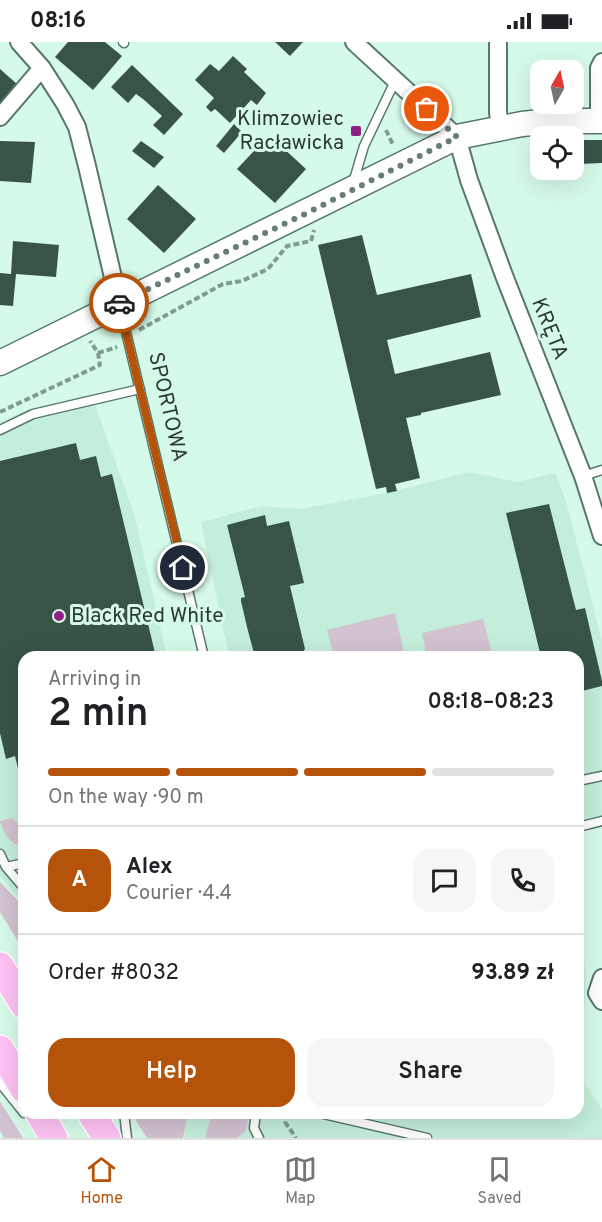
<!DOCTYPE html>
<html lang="en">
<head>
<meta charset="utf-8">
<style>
  :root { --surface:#fff; --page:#f6f6f6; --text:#202124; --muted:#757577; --line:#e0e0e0; --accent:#b45309 }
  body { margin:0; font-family:Overpass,sans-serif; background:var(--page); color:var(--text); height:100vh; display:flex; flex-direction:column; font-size:22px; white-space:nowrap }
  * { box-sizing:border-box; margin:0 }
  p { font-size:20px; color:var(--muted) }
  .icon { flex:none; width:33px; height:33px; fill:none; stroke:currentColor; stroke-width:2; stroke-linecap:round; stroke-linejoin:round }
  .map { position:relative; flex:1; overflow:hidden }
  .side { position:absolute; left:18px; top:609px; width:566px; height:468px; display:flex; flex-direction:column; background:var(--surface); border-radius:18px; box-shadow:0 6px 24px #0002 }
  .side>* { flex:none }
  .needle { width:39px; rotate:9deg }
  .fabs { position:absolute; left:530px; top:18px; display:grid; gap:12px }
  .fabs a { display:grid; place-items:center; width:54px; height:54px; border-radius:12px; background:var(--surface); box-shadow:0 6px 24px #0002; font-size:30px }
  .pin { position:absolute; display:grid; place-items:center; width:51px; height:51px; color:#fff; margin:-26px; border:3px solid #fff; border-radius:50%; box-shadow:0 2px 6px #0007 }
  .courier { position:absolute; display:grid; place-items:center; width:60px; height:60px; margin:-30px; border:4px solid #b45309; border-radius:50%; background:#fff; color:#222; box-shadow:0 2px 8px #0007 }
  .head em { font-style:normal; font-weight:600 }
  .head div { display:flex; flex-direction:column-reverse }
  .head { display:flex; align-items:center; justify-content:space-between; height:102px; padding:0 30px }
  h1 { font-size:39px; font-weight:600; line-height:45px }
  .bar { display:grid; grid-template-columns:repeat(4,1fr); gap:9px 6px; align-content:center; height:72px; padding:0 30px }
  .bar i { height:8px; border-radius:4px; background:var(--line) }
  .bar .active { background:var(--accent) }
  .bar p { grid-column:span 4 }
  .line { display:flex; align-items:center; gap:15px; padding:0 30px; border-top:2px solid var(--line) }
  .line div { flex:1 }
  .round { display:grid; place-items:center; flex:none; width:63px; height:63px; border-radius:18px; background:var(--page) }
  .button { display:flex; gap:12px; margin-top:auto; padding:12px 30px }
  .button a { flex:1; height:69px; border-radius:18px; background:var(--accent); color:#fff; font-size:24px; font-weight:600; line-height:69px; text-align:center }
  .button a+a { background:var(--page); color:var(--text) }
  .status { display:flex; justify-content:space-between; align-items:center; height:42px; padding:0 30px; background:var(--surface); direction:ltr }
  .status svg { height:16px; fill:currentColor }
  .dock { display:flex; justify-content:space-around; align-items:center; height:84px; border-top:2px solid var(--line); background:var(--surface); font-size:16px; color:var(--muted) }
  .dock a { display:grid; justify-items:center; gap:3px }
  .dock .active { color:var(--accent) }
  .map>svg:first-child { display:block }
  .built { fill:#c3eeda }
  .green { fill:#d3c2d0 }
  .building { fill:#375447 }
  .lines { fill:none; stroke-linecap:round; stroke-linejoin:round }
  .lane-casing { stroke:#587869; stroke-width:11 }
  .street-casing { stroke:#587869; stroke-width:20 }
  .secondary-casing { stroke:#587869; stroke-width:27 }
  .primary-casing { stroke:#fff; stroke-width:30 }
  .path { stroke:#829b90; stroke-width:4; stroke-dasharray:6 3; stroke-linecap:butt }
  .lane { stroke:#fff; stroke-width:8 }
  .street { stroke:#fff; stroke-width:16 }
  .secondary { stroke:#fff; stroke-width:24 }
  .primary { stroke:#fec2f4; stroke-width:27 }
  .done { stroke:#687d73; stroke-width:6; stroke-dasharray:0 10.8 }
  .route { stroke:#b45309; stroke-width:8 }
  .poi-dot { fill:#8f2184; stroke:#d6fae9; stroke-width:2 }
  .labels { text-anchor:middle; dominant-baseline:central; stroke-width:6; stroke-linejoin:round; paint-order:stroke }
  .poi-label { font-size:21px; fill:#2c3a34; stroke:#d6fae9; text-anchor:end }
  .street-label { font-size:21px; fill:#2c3a34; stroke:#d6fae9 }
</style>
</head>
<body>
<div class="status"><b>08:16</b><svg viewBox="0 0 49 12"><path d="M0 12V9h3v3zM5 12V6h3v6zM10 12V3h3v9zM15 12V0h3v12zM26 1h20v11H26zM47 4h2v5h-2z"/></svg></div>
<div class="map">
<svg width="602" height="1096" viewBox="0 0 602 1096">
  <rect width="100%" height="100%" fill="#d6fae9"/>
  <path class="built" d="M91 352 134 471 167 615H24V863L0 834V380L27 368Z
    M469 430 517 440 555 431 566 459 602 599V785L578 790V615H229L201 480 262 464 300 467 387 451Z
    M578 870 586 934 581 1036 602 1067V1096H185V1071H578Z"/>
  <path class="green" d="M395 571 405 615H334L327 588Z
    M483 577 493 615H427L422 591Z
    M12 776 24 786V805C10 802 4 793 0 779Z
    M0 840 24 865V909L0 870Z
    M0 1059 3 1064 23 1096H4L0 1089Z
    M136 1071H186L187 1076 183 1096H147L136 1079Z
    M212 1071H250L245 1090 237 1096H205Z"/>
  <path class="building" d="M68 0H105L122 14 93 48 55 15Z
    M275 0H303L290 14Z
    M233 14 247 27 244 30 266 51 257 63 251 58 230 81 215 67 211 70 206 65 214 56 195 38 210 22 219 29Z
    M132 23 183 72 164 93 153 83 162 74 143 57 136 52 128 61 111 45Z
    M0 27 17 42 0 62Z
    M234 82 242 90 224 111 216 104Z
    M269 93 306 127 275 161 237 127Z
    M579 98H602V121L579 122Z
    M0 99 35 100 31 141 0 139Z
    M141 99 164 115 154 126 132 109Z
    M158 143 196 177 164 211 127 177Z
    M362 193 377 253 471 232 481 275 387 298 395 332 490 310 501 353 421 371V373L406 376 420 436 395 442 397 449 387 451 386 445 376 447 318 203Z
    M13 199 59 203 56 235 16 232 13 264 0 263V231L11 232Z
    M76 401 80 418 96 414 101 435 112 432 156 615H24L23 747 15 714 6 717 0 691V419Z
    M549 462 576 568 585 566 602 639V644L578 650V615H541L506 471Z
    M265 473 267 484 289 479 304 541 290 544 305 607 304 608 305 615H255L247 585 241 559V556L245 555 227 483Z"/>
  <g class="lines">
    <g class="lane-casing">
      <path id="lane" d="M123 0 124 1
        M353 141 364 104 395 39
        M120 265 204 615
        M0 388 33 372 140 347
        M583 434 602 428
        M578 739 602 734
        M578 785 602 779
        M0 812 6 825 24 821
        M6 825 24 846
        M0 1041 24 1071
        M124 1071 127 1096
        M256 1071 254 1086 259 1096
        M319 1071 427 1096"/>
    </g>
    <g class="street-casing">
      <path id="street" d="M19 0 42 26 65 62 77 85 87 124 119 261
        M354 0 457 95 469 138 505 236 583 434 602 494
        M498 0V71L501 85
        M0 75 42 26
        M599 79V26L602 20
        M602 936 597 951 602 959"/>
    </g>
    <g class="secondary-casing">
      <path id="secondary" d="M0 321 457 95 522 82 551 79H602"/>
    </g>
    <g class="primary-casing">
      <path id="primary" d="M0 924 24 963
        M0 1007 24 1047
        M39 1071 54 1096
        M91 1071 107 1096"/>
    </g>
    <path class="path" d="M386 88 393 103
      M139 288 223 242 242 239 268 227 287 204 311 199 314 188
      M98 311 117 305
      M0 370 100 323 98 311 90 299
      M287 1071 285 1080 296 1096"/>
    <use href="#lane" class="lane"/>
    <use href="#street" class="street"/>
    <use href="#secondary" class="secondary"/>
    <use href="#primary" class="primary"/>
  </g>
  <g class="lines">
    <path class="done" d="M119 261 307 171 457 95 427 67"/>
    <path class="route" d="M119 261 183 526"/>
  </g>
  <g class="poi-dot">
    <rect x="350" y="83" width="12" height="12" rx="3"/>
    <circle cx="59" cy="574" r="6"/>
  </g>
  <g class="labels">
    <g class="poi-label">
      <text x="344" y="77">Klimzowiec<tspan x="344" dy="24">Racławicka</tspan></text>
      <text x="71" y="574" text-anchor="start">Black Red White</text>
    </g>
    <g class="street-label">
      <text transform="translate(549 287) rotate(68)">KRĘTA</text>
      <text transform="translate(167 365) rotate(77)">SPORTOWA</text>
    </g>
  </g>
</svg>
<div class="fabs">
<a><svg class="needle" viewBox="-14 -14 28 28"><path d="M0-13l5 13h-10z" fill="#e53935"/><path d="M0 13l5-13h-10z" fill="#757577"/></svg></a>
<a><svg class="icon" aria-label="locate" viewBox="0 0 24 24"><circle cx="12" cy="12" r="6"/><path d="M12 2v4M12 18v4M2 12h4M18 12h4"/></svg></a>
</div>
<div class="pin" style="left:427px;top:67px;background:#ea580c"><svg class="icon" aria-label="bag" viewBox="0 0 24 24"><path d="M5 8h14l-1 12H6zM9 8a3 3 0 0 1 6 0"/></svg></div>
<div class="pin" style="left:183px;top:526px;background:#1f2937"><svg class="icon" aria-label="home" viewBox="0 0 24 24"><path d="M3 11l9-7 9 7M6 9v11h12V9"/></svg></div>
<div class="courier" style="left:119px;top:261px"><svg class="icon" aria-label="car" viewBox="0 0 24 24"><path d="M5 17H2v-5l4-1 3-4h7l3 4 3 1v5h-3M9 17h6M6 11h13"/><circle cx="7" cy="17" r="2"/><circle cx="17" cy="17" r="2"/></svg></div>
<section class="side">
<div class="head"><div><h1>2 min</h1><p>Arriving in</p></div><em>08:18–08:23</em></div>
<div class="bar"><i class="active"></i><i class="active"></i><i class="active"></i><i></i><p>On the way · 90 m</p></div>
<div class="line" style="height:108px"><b class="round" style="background:var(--accent);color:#fff">A</b><div><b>Alex</b><p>Courier · 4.4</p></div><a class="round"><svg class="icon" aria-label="chat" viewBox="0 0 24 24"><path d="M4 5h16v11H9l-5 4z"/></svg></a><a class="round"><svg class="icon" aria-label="phone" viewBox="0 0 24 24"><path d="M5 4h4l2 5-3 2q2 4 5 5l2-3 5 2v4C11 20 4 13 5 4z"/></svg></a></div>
<div class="line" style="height:78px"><div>Order #8032</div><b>93.89 zł</b></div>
<div class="button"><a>Help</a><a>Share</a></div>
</section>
</div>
<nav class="dock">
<a class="active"><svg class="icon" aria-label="home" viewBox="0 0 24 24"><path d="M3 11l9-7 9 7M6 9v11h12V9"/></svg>Home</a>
<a><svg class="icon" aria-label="map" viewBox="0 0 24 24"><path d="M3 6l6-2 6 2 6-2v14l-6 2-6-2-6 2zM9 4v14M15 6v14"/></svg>Map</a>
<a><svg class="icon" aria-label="saved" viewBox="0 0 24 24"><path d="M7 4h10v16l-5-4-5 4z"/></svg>Saved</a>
</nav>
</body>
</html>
